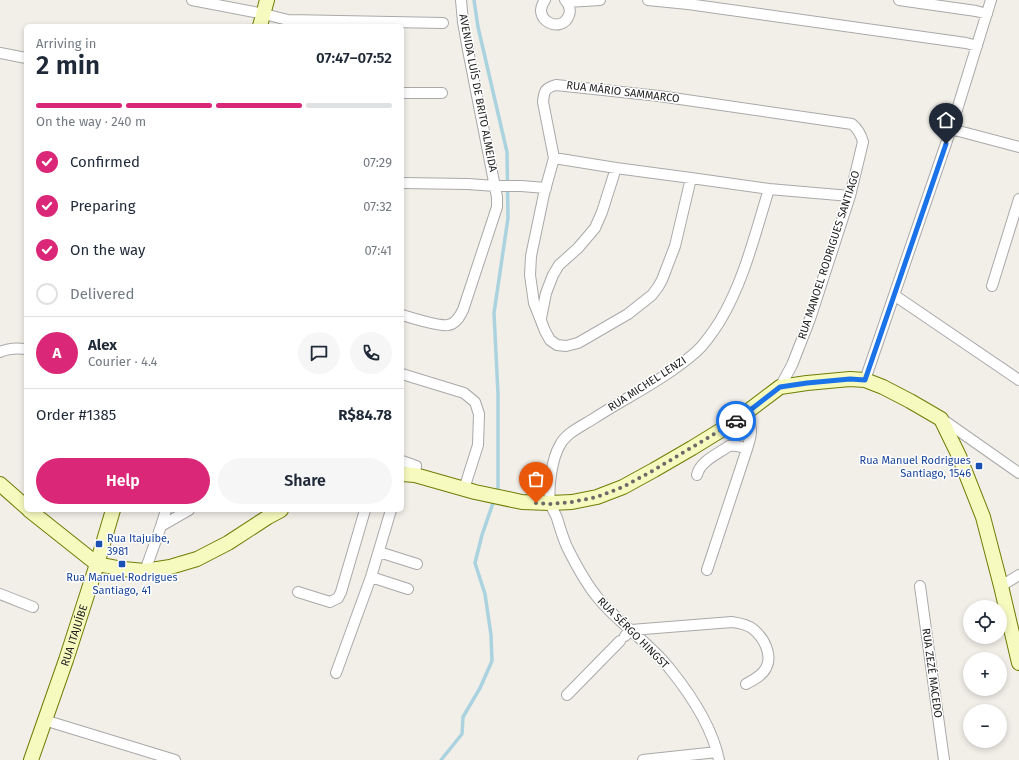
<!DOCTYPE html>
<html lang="en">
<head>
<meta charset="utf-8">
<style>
  :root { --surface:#fff; --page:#f6f6f7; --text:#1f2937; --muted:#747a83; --line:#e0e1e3; --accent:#db2777 }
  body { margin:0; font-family:"Fira Sans",sans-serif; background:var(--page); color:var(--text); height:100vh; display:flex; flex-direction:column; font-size:15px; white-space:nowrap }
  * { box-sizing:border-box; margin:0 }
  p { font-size:13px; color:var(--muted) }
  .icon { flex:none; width:22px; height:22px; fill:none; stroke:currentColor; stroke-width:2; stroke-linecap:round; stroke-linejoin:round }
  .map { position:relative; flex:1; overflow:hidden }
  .details { position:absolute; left:24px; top:24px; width:380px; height:488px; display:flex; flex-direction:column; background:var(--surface); border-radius:6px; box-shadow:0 2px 6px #0003 }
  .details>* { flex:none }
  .buttons { position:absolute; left:963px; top:600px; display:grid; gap:8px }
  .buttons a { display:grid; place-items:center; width:44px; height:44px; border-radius:50%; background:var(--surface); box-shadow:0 2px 6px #0003; font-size:20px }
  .pin { position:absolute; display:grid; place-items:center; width:34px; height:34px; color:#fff; margin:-41px -17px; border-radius:50% 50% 50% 0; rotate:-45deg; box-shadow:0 0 4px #0007 }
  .pin .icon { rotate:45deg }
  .courier { position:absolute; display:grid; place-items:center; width:40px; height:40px; margin:-20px; border:3px solid #1a73e8; border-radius:50%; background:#fff; color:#222; box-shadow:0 1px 5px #0007 }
  .summary em { font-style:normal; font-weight:600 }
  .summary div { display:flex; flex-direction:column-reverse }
  .summary { display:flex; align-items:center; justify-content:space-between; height:68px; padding:0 12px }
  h1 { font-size:26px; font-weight:600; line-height:30px }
  .bar { display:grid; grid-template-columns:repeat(4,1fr); gap:6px 4px; align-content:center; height:48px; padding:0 12px }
  .bar i { height:5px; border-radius:3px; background:var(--line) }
  .bar .on { background:var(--accent) }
  .bar p { grid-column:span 4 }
  .line { display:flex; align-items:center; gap:10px; padding:0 12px; border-top:1px solid var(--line) }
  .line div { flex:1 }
  .round { display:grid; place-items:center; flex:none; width:42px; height:42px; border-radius:21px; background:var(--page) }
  ol { padding:0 12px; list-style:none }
  li { display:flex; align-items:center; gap:12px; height:44px }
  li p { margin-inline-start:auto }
  li .icon { padding:4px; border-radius:50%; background:var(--accent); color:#fff; stroke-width:4 }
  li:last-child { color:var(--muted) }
  li i { width:22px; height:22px; border:2px solid var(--line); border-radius:50% }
  .cta { display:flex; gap:8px; margin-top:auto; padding:8px 12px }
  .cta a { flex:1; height:46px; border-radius:24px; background:var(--accent); color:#fff; font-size:16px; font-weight:600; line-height:46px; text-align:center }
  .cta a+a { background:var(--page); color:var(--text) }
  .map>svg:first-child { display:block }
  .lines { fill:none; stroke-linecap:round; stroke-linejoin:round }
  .stream { stroke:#aad3df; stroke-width:3.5 }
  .street-casing { stroke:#a9a9a9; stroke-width:12 }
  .secondary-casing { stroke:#707d05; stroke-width:16 }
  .street { stroke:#fff; stroke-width:10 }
  .secondary { stroke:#f7fabf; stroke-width:14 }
  .done { stroke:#6b6a68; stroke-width:4; stroke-dasharray:0 7.2 }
  .route { stroke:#1a73e8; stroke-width:5 }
  .transit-dot { fill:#1a4fb4; stroke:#fff; stroke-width:1.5 }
  .labels { text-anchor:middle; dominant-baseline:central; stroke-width:3; stroke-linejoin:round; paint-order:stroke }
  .street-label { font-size:11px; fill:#222; stroke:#fff }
  .transit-label { font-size:11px; fill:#164399; stroke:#fff; text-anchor:end }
</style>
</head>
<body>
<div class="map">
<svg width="1019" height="760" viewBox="0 0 1019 760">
  <rect width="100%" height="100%" fill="#f2efe9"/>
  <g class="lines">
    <path class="stream" d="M474 0 478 27 507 152 508 218 494 313 498 394V488L496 494
      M441 760 462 734 463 717 480 688 492 661 491 635 485 594 475 563 482 535 494 500"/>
    <g class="street-casing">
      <path id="street" d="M192 0 264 14 288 20 443 23
        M545 0C530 20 562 35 569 15 571 9 569 4 565 0
        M648 0 688 4 966 43 977 46
        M899 0 976 11 987 14
        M567 2 600 0
        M0 53 26 58
        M402 93H442
        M951 129 1019 147
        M554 158 616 168 691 178 769 189 850 196
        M691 178 675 246 662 280 658 287 652 295 628 314 578 343 566 346 557 345 550 340 545 331 534 303 530 275 531 256 544 194 554 158 543 102C544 91 545 88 556 85L659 96 852 124C858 129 861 134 863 142L850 196 810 319 792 365 780 387
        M402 183 468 184 495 186H521L546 188
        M992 286 1019 199
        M894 295 1019 380
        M402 315C412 318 439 327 448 325 456 324 460 316 463 310L497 207V197L468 50 463 22 461 0
        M541 318 546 293 553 275 559 265 578 248 595 228 602 212 616 168
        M0 352C9 348 16 348 26 349
        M402 374 464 393 475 402 479 414 478 445 464 489
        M865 380 951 129 991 0
        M942 419 1019 473
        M402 461 416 466 415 475
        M697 475C700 461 718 454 729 446 736 445 741 446 747 449
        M161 526 166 510
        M379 552 417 564
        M707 570 747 449C752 433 753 429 746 414
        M145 571 161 526 189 510
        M371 577 408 589
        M920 586 944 760
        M1001 586 1019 575
        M298 592 330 602 338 598 341 592 365 510
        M0 594 33 607
        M625 636 631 630 732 622C739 623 747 624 753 629 764 638 773 655 766 668 762 676 753 680 746 684
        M336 673 371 577 391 510
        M567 695 620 641
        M44 720 175 760
        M643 760 717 752
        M719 760C712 726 691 695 670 669 649 642 619 624 598 598 588 586 575 563 568 549 563 539 560 528 557 518 555 513 551 507 550 502 548 487 552 458 560 445 566 433 582 426 593 419 627 397 665 379 696 352 706 343 713 332 720 321 744 281 755 234 769 189"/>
    </g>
    <g class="secondary-casing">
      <g id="secondary">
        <path d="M260 26 267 0"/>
        <path d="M402 474 415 475 475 492 522 502 550 503 572 502 597 497 623 487 654 470 692 448 731 424 780 387 807 383 850 379 865 380 883 387 910 401 941 419 959 456 983 517 1001 586 1019 663"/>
        <path d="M0 484 26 507"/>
        <path d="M29 510 97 564 123 569 145 571 170 567 197 559 228 543 268 517 281 510"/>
        <path id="s1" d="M31 760 66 660 97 564 113 510"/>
      </g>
    </g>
    <use href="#street" class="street"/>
    <use href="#secondary" class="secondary"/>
  </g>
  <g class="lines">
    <path class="done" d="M536 503 550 504 572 502 597 497 623 487 654 470 736 421"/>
    <path class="route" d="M736 421 780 387 807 383 850 379 865 380 946 144"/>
  </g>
  <g class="transit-dot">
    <rect x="975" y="462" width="8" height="8" rx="2"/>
    <rect x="95" y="540" width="8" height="8" rx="2"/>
    <rect x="118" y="560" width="8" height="8" rx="2"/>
  </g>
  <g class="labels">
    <g class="street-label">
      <text transform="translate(623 92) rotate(7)">RUA MÁRIO SAMMARCO</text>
      <text transform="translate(478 93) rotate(79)">AVENIDA LUÍS DE BRITO ALMEIDA</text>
      <text transform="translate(829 255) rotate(-72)">RUA MANOEL RODRIGUES SANTIAGO</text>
      <text transform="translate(647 384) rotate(-33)">RUA MICHEL LENZI</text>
      <text transform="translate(633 633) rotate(45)">RUA SÉRGO HINGST</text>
      <text stroke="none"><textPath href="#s1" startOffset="132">RUA ITAJUÍBE</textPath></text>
      <text transform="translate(932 673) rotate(82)">RUA ZEZÉ MACEDO</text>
    </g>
    <g class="transit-label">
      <text x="971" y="460">Rua Manuel Rodrigues<tspan x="971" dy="13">Santiago, 1546</tspan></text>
      <text x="107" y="538" text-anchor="start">Rua Itajuibe,<tspan x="107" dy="13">3981</tspan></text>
      <text x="122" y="577" text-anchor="middle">Rua Manuel Rodrigues<tspan x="122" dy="13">Santiago, 41</tspan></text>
    </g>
  </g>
</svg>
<div class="buttons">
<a><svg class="icon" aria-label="locate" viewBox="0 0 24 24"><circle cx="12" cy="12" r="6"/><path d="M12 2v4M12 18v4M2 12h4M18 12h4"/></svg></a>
<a>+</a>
<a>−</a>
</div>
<div class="pin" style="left:536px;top:503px;background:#ea580c"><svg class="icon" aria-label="bag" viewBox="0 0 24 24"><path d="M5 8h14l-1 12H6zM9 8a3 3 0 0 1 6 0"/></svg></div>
<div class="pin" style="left:946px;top:144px;background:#1f2937"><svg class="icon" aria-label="home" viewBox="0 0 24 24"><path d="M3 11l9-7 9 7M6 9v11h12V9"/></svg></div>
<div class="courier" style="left:736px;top:421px"><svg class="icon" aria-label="car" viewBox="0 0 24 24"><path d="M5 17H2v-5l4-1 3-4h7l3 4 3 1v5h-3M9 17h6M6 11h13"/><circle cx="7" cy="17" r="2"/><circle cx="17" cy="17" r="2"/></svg></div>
<section class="details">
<div class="summary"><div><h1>2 min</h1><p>Arriving in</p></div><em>07:47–07:52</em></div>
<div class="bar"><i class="on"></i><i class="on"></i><i class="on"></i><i></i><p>On the way · 240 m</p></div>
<ol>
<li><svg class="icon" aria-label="check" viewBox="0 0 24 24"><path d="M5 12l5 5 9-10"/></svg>Confirmed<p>07:29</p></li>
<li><svg class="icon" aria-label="check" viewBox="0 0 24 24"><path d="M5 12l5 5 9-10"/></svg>Preparing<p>07:32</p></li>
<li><svg class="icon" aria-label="check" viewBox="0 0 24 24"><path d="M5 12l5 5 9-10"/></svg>On the way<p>07:41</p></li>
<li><i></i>Delivered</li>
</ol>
<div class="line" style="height:72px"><b class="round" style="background:var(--accent);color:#fff">A</b><div><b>Alex</b><p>Courier · 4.4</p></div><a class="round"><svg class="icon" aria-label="chat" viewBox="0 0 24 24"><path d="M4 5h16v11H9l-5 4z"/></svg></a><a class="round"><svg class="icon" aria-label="phone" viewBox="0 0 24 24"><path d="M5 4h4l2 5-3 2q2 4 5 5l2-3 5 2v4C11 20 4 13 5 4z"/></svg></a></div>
<div class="line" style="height:52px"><div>Order #1385</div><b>R$84.78</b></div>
<div class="cta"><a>Help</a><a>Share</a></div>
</section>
</div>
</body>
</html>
